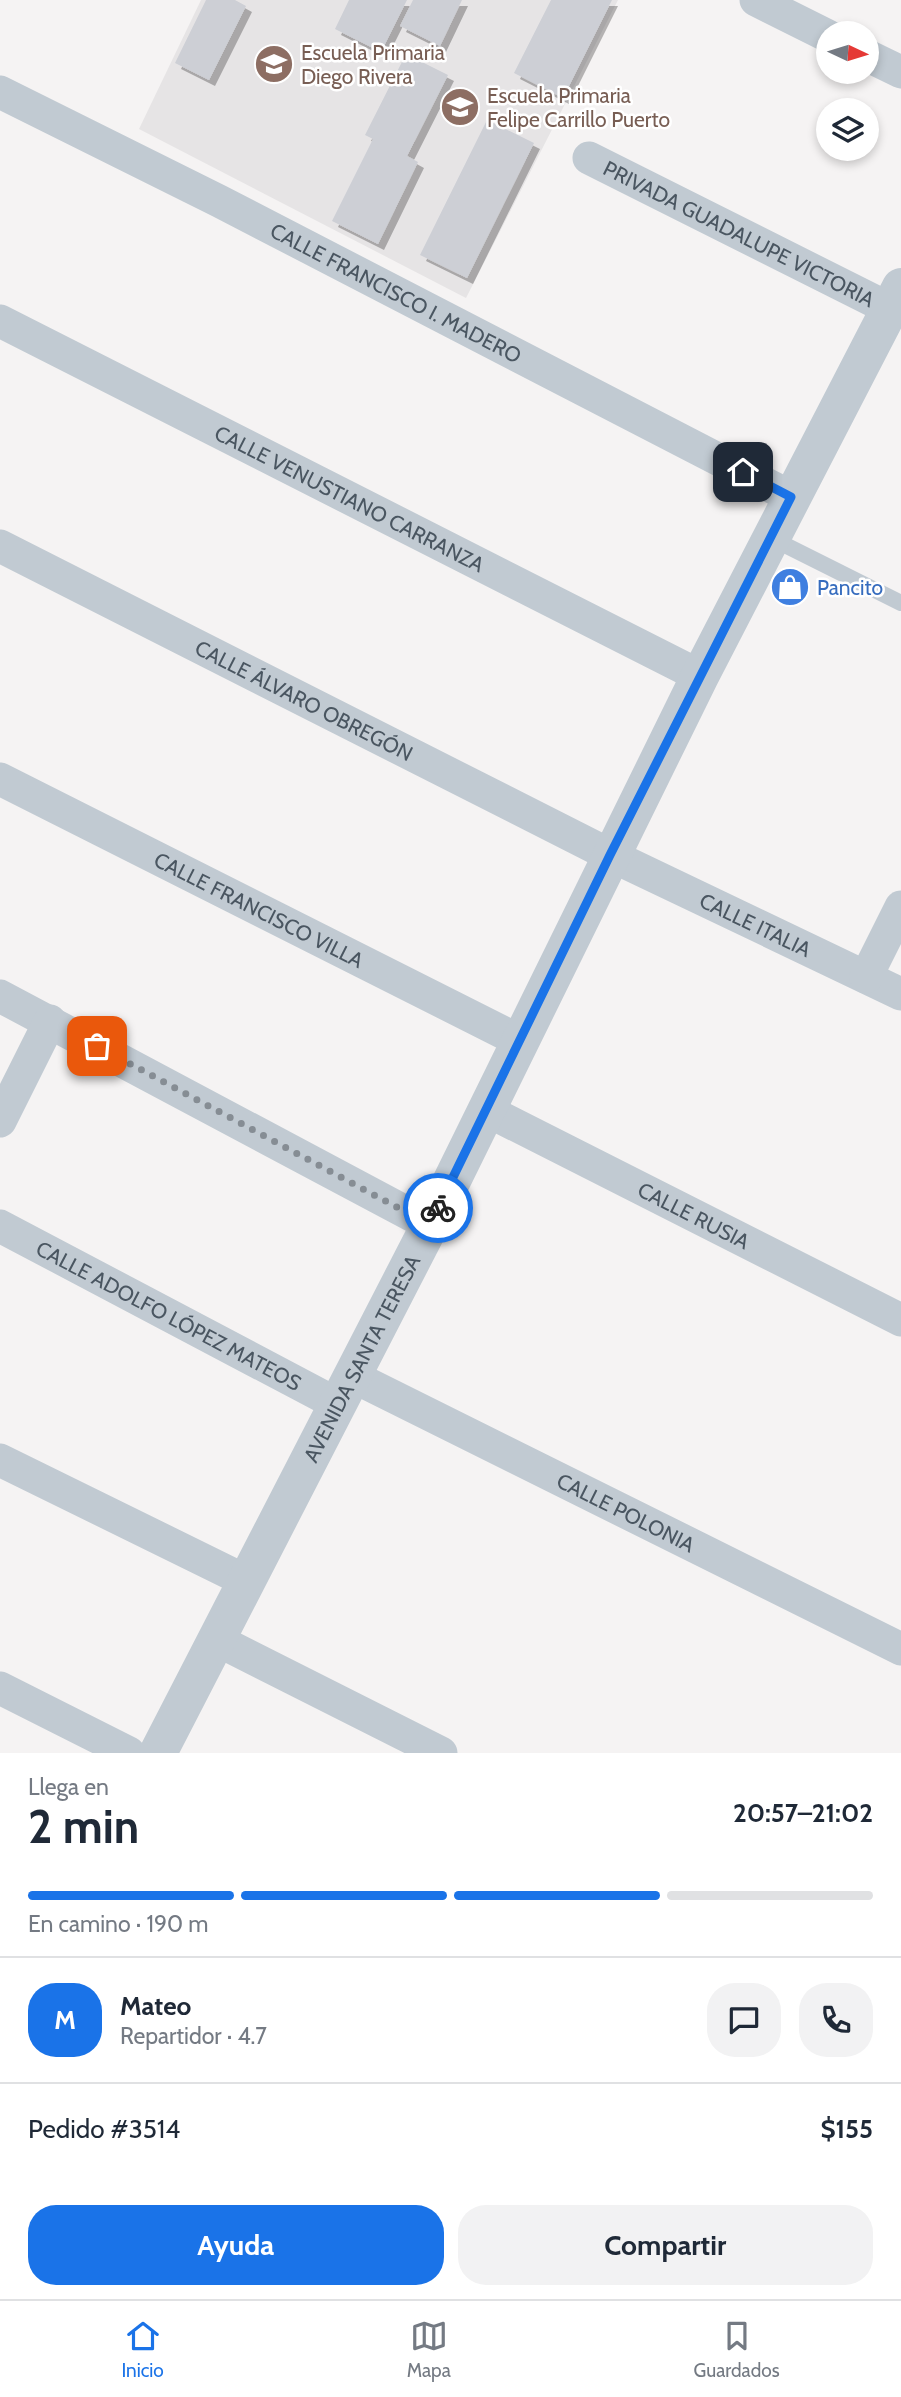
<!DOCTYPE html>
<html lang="es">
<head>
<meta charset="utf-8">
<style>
  :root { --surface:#fff; --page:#f2f2f3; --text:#1f2937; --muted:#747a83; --line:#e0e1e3; --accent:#1a73e8 }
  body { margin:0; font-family:Cabin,sans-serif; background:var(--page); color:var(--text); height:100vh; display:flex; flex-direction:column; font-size:26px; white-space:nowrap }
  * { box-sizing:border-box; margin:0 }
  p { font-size:23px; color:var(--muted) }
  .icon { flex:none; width:38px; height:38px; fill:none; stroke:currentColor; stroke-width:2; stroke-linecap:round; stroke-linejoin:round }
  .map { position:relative; height:1753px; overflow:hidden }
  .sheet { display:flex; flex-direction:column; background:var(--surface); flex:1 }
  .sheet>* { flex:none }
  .needle { width:46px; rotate:94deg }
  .controls { position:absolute; left:816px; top:21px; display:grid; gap:14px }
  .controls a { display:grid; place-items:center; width:63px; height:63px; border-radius:50%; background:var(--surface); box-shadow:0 4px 10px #0003; font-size:35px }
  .pin { position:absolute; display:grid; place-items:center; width:60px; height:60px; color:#fff; margin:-30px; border-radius:14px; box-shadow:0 4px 10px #0006 }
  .courier { position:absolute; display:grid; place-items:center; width:70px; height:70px; margin:-35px; border:5px solid #1a73e8; border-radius:50%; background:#fff; color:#222; box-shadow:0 2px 9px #0007 }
  .overview em { font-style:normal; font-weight:800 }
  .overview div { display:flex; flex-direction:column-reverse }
  .overview { display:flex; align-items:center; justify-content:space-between; height:119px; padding:0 28px }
  h1 { font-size:46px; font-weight:800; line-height:52px }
  .bar { display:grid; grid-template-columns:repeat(4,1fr); gap:10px 7px; align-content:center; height:84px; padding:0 28px }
  .bar i { height:9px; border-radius:5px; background:var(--line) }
  .bar .active { background:var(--accent) }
  .bar p { grid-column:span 4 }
  .line { display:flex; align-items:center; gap:18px; padding:0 28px; border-top:2px solid var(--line) }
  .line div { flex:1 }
  .round { display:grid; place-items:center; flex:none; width:74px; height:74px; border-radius:28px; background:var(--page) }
  .action { display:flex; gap:14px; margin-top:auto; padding:14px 28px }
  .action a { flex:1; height:80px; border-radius:28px; background:var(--accent); color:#fff; font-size:28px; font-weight:800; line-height:80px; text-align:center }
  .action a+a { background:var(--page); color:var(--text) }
  .tabs { display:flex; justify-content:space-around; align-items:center; height:98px; border-top:2px solid var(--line); background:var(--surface); font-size:19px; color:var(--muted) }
  .tabs a { display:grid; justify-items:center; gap:4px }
  .tabs .active { color:var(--accent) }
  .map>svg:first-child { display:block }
  .education { fill:#e6e4e5 }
  .building { fill:#cdcfd5; filter:url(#shadow) }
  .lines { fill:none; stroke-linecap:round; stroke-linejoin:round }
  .service { stroke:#c1cad2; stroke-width:16 }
  .minor { stroke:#c1cad2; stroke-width:33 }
  .tertiary { stroke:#c1cad2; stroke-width:38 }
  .done { stroke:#868d94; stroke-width:7; stroke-dasharray:0 12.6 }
  .route { stroke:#1a73e8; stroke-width:9 }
  .labels { text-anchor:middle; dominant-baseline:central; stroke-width:5; stroke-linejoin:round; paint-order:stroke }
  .education-label { font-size:21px; fill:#785e54; stroke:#fff; text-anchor:start }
  .street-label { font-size:21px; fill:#4a5661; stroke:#fff }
  .shop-label { font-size:21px; fill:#366cbe; stroke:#fff; text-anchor:start }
</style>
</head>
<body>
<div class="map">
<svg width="901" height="1753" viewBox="0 0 901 1753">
  <defs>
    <filter id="shadow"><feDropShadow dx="6" dy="6" stdDeviation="0" flood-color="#0004"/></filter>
  </defs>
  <rect width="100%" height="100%" fill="#f5f3f3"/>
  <path class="education" d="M201 0H618L466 298 139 129Z"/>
  <path class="building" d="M206 0H235L246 6 209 80 175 63Z
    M349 0H407L381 52 335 29Z
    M413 0H462L440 46 400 26Z
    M551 0H612L563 98 514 73Z
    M406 54 448 75 407 156 418 162 378 244 332 221 373 139 365 135Z
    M487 120 534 143 467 278 420 255Z"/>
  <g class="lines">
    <path class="service" d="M771 538 901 603"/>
    <g class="minor">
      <path d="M756 0 828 36"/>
      <path d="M866 55 901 72"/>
      <path id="s1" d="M0 92 219 201 791 497"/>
      <path id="s2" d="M589 158 890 309"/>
      <path id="s3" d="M0 321 700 676"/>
      <path id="s4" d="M0 546 610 855 901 994"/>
      <path id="s5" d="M0 779 520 1041"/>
      <path d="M866 977 901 907"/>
      <path d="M0 996 430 1225"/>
      <path id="s6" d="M486 1110 901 1320"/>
      <path d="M0 1121 50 1021"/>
      <path id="s7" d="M0 1226 337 1404"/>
      <path id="s8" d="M352 1376 901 1649"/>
      <path d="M0 1460 246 1581"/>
      <path d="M217 1640 441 1753"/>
      <path d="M0 1688 129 1753"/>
    </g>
    <path class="tertiary" id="s9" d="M158 1753 430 1225 700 676 901 287"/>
  </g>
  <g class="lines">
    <path class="done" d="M97 1046 430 1225 438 1208"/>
    <path class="route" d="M438 1208 610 855 791 497 743 472"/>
  </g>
  <defs>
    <g id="school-disc" transform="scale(2.0125)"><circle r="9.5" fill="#8d6e63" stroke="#fff"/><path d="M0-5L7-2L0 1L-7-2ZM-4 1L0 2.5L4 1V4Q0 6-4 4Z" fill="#fff"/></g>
    <g id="shop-disc" transform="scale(2.0125)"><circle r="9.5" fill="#3f7fe0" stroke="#fff"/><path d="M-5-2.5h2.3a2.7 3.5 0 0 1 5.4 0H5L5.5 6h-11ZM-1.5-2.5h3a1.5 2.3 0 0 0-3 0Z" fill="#fff"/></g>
  </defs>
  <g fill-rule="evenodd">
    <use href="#school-disc" x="274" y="64"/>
    <use href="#school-disc" x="460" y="107"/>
    <use href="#shop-disc" x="790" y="587"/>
  </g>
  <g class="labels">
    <g class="education-label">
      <text x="301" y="52">Escuela Primaria<tspan x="301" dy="24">Diego Rivera</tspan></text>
      <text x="487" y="95">Escuela Primaria<tspan x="487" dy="24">Felipe Carrillo Puerto</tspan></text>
    </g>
    <g class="street-label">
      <text stroke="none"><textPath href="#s2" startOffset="168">PRIVADA GUADALUPE VICTORIA</textPath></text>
      <text stroke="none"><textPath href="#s1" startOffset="444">CALLE FRANCISCO I. MADERO</textPath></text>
      <text stroke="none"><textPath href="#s3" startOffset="392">CALLE VENUSTIANO CARRANZA</textPath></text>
      <text stroke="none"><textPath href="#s4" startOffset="341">CALLE ÁLVARO OBREGÓN</textPath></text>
      <text stroke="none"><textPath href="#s5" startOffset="290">CALLE FRANCISCO VILLA</textPath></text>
      <text stroke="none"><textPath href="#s4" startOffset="845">CALLE ITALIA</textPath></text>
      <text stroke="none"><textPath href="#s6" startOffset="233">CALLE RUSIA</textPath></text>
      <text stroke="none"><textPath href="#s7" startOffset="191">CALLE ADOLFO LÓPEZ MATEOS</textPath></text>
      <text stroke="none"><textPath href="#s9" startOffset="444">AVENIDA SANTA TERESA</textPath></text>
      <text stroke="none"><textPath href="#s8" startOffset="306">CALLE POLONIA</textPath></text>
    </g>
    <g class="shop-label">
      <text x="817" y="587">Pancito</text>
    </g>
  </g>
</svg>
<div class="controls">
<a><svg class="needle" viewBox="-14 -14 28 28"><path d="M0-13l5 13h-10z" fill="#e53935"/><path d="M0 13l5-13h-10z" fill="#747a83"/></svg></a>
<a><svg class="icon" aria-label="layers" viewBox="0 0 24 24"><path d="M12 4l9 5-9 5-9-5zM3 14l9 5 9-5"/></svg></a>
</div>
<div class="pin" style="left:97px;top:1046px;background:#ea580c"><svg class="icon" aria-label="bag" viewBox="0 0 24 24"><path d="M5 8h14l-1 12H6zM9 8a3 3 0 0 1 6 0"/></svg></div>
<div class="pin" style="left:743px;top:472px;background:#1f2937"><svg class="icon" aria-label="home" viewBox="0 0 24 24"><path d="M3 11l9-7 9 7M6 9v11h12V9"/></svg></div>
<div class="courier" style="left:438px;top:1208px"><svg class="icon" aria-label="bike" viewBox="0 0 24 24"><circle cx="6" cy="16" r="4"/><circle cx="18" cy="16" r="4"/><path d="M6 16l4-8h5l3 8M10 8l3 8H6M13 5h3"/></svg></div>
</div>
<section class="sheet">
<div class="overview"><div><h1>2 min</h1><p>Llega en</p></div><em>20:57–21:02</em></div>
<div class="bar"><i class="active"></i><i class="active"></i><i class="active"></i><i></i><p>En camino · 190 m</p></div>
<div class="line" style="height:126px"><b class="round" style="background:var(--accent);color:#fff">M</b><div><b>Mateo</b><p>Repartidor · 4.7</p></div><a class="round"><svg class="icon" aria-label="chat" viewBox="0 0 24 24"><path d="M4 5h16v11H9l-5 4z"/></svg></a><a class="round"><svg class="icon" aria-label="phone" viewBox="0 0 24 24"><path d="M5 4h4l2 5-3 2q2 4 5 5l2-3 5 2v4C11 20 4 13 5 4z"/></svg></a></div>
<div class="line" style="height:91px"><div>Pedido #3514</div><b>$155</b></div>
<div class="action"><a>Ayuda</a><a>Compartir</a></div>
</section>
<nav class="tabs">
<a class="active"><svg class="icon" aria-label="home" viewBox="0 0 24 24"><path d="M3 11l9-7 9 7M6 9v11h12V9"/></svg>Inicio</a>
<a><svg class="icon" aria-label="map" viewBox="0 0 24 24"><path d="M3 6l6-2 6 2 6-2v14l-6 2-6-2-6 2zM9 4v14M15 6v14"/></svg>Mapa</a>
<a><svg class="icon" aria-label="saved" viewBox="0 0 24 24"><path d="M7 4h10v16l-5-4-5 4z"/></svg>Guardados</a>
</nav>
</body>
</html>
